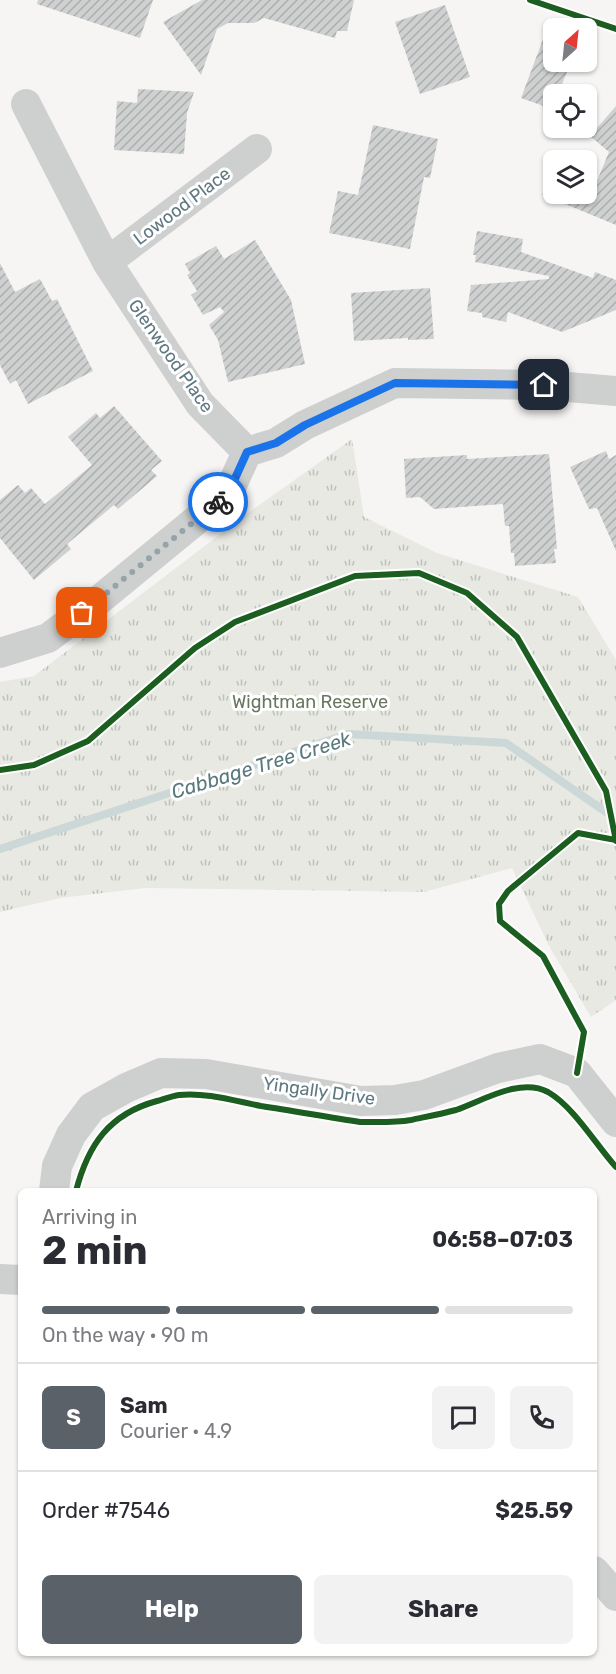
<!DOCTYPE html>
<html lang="en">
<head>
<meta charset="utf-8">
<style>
  :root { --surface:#fff; --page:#f2f2f3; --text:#2b2b33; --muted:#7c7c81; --line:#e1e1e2; --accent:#5a6168 }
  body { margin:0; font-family:Rubik,sans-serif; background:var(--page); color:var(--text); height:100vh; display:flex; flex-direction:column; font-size:22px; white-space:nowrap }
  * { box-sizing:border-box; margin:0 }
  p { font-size:20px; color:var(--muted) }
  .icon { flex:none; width:33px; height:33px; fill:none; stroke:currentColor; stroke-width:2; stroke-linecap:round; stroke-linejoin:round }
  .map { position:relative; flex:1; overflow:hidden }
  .sheet { position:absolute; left:18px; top:1188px; width:579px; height:468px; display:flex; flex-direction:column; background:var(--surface); border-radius:9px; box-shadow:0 2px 4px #0004 }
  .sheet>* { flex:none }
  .needle { width:39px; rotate:27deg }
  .tools { position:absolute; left:543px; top:18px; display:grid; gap:12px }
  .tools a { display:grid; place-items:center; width:54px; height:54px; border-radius:9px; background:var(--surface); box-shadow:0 2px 4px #0004; font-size:30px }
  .pin { position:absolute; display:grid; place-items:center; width:51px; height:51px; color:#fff; margin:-26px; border-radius:12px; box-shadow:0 3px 9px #0006 }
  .courier { position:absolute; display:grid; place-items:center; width:60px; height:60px; margin:-30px; border:4px solid #1a73e8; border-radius:50%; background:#fff; color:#222; box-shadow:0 2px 8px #0007 }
  .head em { font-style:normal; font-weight:700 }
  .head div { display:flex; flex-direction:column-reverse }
  .head { display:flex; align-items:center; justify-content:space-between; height:102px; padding:0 24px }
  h1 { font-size:39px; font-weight:700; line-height:45px }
  .bar { display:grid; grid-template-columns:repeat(4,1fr); gap:9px 6px; align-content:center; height:72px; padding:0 24px }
  .bar i { height:8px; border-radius:4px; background:var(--line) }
  .bar .active { background:var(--accent) }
  .bar p { grid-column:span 4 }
  .line { display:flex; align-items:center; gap:15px; padding:0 24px; border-top:2px solid var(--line) }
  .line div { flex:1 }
  .round { display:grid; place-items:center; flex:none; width:63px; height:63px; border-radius:9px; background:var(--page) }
  .action { display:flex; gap:12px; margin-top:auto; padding:12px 24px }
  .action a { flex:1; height:69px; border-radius:9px; background:var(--accent); color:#fff; font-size:24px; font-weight:700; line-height:69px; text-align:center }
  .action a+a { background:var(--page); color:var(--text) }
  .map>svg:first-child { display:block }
  .park { fill:url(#park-tufts) }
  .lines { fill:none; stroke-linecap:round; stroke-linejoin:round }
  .stream { stroke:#ccd7d8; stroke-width:8 }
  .building { fill:url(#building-hatch) }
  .minor { stroke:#cecfcf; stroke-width:30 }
  .cycleway-casing { stroke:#fff; stroke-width:10 }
  .cycleway { stroke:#1b5e20; stroke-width:6 }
  .done { stroke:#94a4a9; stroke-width:6; stroke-dasharray:0 10.8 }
  .route { stroke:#1a73e8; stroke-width:8 }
  .labels { text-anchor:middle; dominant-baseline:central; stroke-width:6; stroke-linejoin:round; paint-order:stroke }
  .street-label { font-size:18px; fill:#5f7881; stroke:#fff }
  .park-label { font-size:18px; fill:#68785e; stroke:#fff }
  .water-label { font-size:20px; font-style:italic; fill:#5a797c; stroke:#fff }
</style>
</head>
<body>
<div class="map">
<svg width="616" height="1674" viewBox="0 0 616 1674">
  <defs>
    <pattern id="park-tufts" width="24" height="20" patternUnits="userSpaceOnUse" patternTransform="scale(1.5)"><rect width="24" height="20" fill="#e7e9e2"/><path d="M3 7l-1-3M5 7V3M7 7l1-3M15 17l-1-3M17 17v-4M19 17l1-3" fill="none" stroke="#bec2bd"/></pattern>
    <pattern id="building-hatch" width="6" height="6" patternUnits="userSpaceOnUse" patternTransform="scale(1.5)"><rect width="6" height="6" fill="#cfd1d1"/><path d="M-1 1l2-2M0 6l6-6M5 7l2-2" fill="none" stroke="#abaeaf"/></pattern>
  </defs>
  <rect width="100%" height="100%" fill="#f6f5f4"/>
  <path class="park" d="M352 439 364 517 437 553 578 597 616 660V1000L591 1017 549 946 512 868 424 892 145 888 60 898 0 912V682L34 676 248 513Z"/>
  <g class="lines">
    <path class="stream" d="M0 849 348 734 506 743 616 819"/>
  </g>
  <path class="building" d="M38 0H153L140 38 37 4Z
    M202 0H354L347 31H337L335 38 264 18 254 23H228L217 29 201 75 163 22Z
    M445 5 470 77 420 94 395 22Z
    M551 18H554V62H571L558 94H554L552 109 521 98Z
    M138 89 194 92 187 113 184 154 114 150 117 101 137 103Z
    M616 106V225L541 194H586V185L594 188 609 152 590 136Z
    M373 125 438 139 430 178 424 177 410 249 329 233 338 191 358 195Z
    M477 231 523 239 521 252 593 278 595 272 616 280V310L562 332 508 312 506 322 482 317V313L467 311 471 285 549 279V276L475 262 476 255H473Z
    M255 240 291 300 305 364 228 382 218 340 209 325 224 312 220 307 203 315 191 295 197 291 187 275 190 273 185 264 216 246 224 259Z
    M0 263 15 292 40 279 52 301 57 299 93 371 28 404 16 380 10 384 0 365Z
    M430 288 434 339 408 340V338L354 341 351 293Z
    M114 406 162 461 151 470 157 476 118 509 114 505 67 544 71 549 34 580 0 538V500L18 485 25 493 31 488 45 504 92 465 68 437 96 413 100 418Z
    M606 451 609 459 616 455V551L597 508 589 509 570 467Z
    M549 454 557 549H554L556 563 515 566 514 553H511L509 526H505L503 504 434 509 420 497 406 498 404 459 467 455V459Z"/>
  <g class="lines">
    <path class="minor" d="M26 104 107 262 200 404 247 452 276 443 305 425 395 383 544 385 616 391
      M107 262 257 149
      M0 653 48 638 99 600 228 494 247 452
      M54 1191 57 1166 71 1135 92 1107 126 1088 161 1073 206 1074 361 1101 395 1100 424 1095 498 1068 540 1059 577 1073 616 1122
      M0 1279 21 1280
      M594 1571 616 1596"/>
    <g class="cycleway-casing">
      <path id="cycleway" d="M530 0 616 29
        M0 770 34 765 88 741 195 648 235 622 355 576 419 573 467 593 517 637 606 791 616 841
        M577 1073 584 1032 543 956 500 921 499 904 508 891 578 833 616 840
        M76 1191C88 1145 109 1114 157 1101 164 1099 172 1096 179 1095 205 1092 235 1101 261 1106 294 1111 327 1117 360 1122 377 1122 394 1123 411 1120 425 1117 441 1114 456 1110 482 1101 520 1077 548 1092 574 1107 596 1145 616 1167"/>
    </g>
    <use href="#cycleway" class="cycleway"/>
  </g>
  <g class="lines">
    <path class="done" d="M82 613 218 502"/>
    <path class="route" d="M218 502 228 494 247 452 276 443 305 425 395 383 544 385"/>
  </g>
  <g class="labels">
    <g class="street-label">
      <text transform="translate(182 206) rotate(-37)">Lowood Place</text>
      <text transform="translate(171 356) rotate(55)">Glenwood Place</text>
      <text transform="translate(319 1091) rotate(8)">Yingally Drive</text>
    </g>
    <g class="park-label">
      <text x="310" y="702">Wightman Reserve</text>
    </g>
    <g class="water-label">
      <text transform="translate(261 765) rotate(-17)">Cabbage Tree Creek</text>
    </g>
  </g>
</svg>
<div class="tools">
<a><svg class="needle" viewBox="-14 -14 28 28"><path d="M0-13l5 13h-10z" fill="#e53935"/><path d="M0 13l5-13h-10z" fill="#7c7c81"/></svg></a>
<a><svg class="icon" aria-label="locate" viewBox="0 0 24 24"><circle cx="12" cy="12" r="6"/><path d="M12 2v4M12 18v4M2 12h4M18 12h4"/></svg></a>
<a><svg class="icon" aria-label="layers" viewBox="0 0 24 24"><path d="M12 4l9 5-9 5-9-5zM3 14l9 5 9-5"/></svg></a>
</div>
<div class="pin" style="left:82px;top:613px;background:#ea580c"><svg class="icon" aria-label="bag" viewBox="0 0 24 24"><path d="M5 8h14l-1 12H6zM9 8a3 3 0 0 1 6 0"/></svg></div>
<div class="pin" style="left:544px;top:385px;background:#1f2937"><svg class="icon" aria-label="home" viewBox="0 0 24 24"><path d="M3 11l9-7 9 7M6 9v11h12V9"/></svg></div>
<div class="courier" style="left:218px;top:502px"><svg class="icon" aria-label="bike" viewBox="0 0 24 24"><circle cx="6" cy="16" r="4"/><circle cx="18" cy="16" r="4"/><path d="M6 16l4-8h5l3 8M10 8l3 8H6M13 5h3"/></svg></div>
<section class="sheet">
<div class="head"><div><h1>2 min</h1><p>Arriving in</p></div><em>06:58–07:03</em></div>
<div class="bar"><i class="active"></i><i class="active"></i><i class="active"></i><i></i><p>On the way · 90 m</p></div>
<div class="line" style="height:108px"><b class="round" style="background:var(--accent);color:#fff">S</b><div><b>Sam</b><p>Courier · 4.9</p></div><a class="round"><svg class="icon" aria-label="chat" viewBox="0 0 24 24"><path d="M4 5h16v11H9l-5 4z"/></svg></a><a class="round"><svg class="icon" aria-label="phone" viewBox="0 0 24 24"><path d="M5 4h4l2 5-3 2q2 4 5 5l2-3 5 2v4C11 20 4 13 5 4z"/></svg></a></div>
<div class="line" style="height:78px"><div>Order #7546</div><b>$25.59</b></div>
<div class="action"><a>Help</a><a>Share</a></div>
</section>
</div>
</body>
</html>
